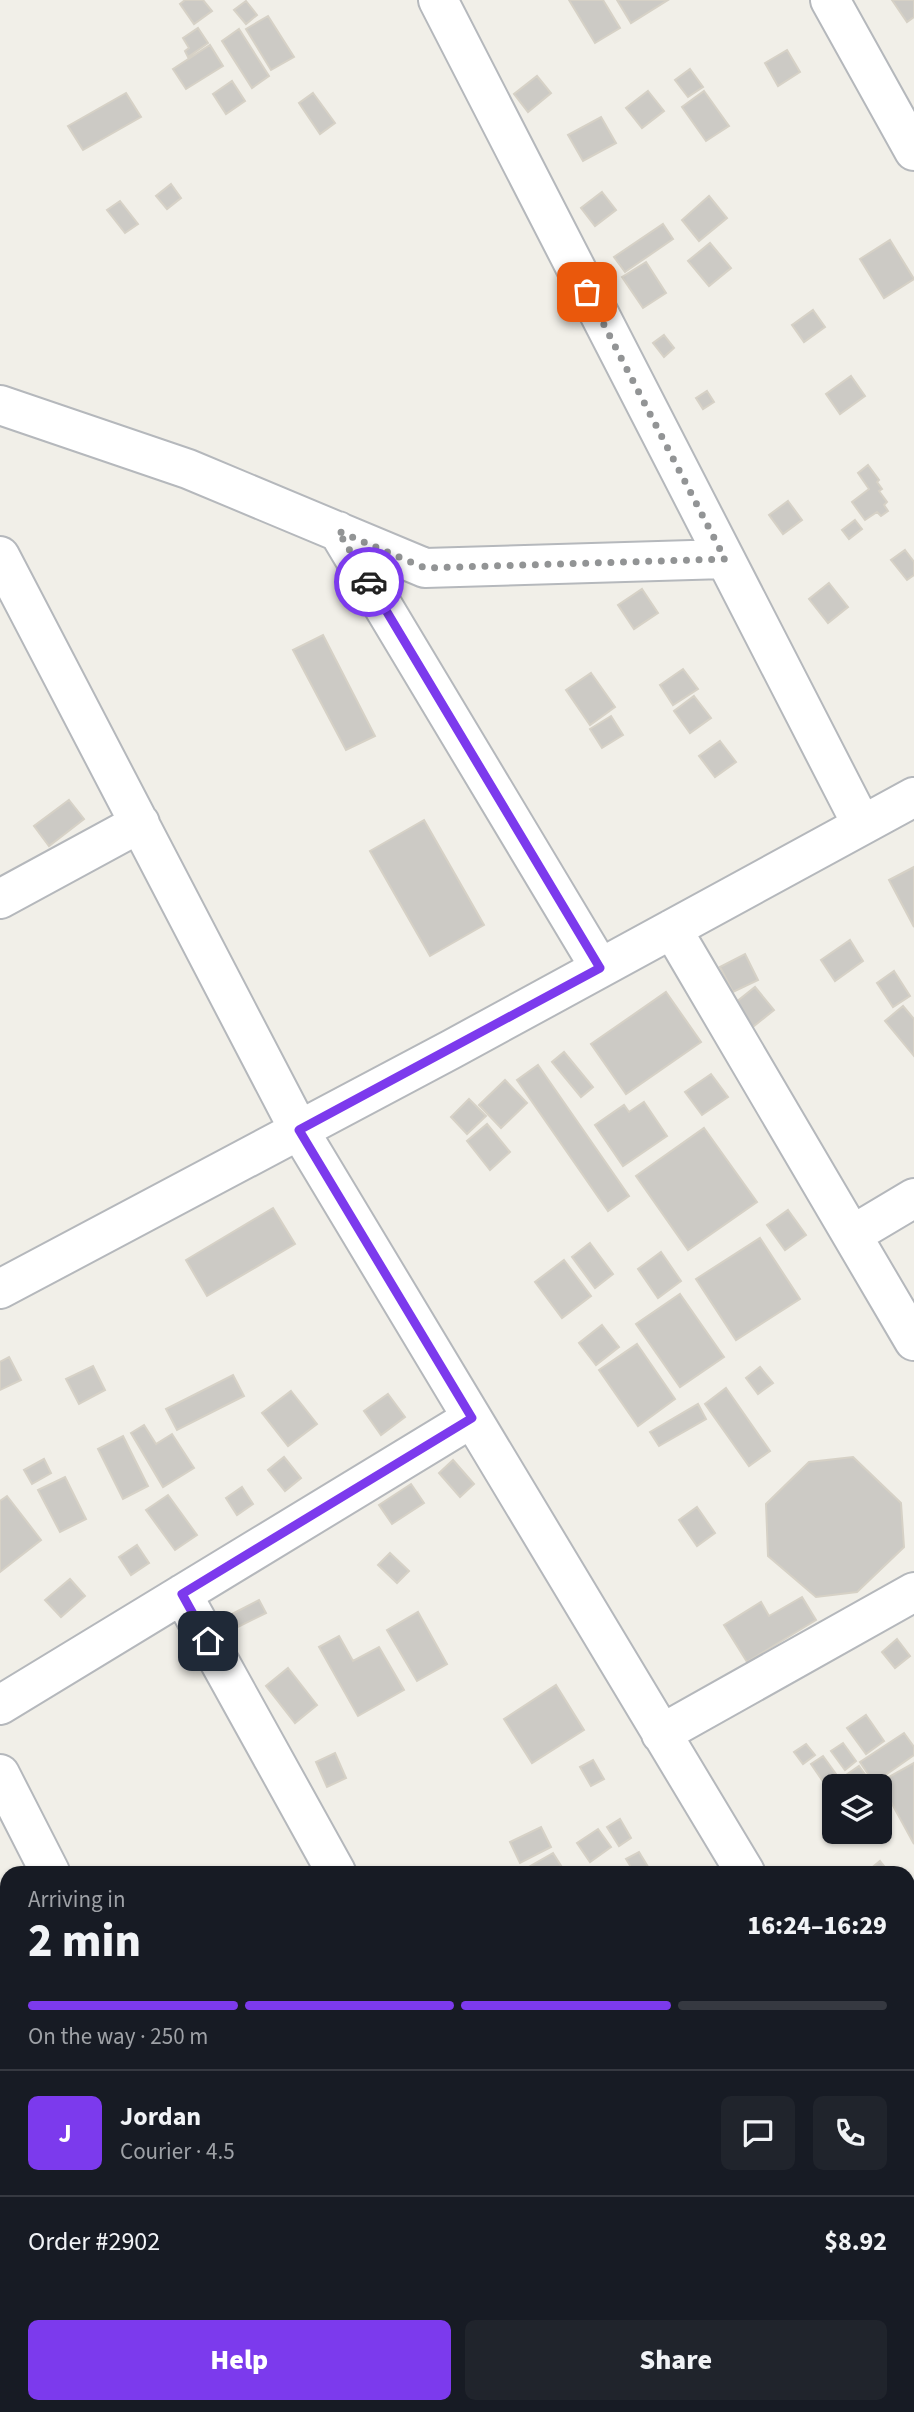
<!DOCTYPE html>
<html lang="en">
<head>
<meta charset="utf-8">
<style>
  :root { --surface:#171b24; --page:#20242c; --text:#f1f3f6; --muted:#9ea1a6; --line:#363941; --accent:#7c3aed }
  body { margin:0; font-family:"Source Sans 3",sans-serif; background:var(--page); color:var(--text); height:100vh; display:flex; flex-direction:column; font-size:26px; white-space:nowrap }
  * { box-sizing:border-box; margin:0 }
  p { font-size:23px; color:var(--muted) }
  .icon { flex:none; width:38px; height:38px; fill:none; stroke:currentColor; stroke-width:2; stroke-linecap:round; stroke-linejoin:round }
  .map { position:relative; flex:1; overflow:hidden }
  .sheet { position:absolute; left:0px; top:1866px; width:915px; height:548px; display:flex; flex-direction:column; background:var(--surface); border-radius:21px 21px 0 0; box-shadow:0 2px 5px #0004 }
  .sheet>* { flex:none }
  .controls { position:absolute; left:822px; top:1774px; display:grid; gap:14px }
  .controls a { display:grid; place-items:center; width:70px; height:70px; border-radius:10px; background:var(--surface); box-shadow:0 2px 5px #0004; font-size:35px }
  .pin { position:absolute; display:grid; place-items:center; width:60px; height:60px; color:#fff; margin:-30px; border-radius:14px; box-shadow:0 4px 10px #0006 }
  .courier { position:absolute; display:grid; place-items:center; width:70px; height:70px; margin:-35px; border:5px solid #7c3aed; border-radius:50%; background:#fff; color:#222; box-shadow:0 2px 9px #0007 }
  .overview em { font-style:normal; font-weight:800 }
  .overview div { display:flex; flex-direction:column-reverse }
  .overview { display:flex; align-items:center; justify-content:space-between; height:119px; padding:0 28px }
  h1 { font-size:46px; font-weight:800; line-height:52px }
  .bar { display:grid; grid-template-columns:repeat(4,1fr); gap:10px 7px; align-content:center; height:84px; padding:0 28px }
  .bar i { height:9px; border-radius:5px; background:var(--line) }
  .bar .current { background:var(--accent) }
  .bar p { grid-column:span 4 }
  .line { display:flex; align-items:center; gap:18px; padding:0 28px; border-top:2px solid var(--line) }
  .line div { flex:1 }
  .round { display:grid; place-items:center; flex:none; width:74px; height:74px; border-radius:10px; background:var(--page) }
  .cta { display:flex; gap:14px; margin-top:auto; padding:14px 28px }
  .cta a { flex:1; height:80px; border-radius:10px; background:var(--accent); color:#fff; font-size:28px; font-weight:800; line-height:80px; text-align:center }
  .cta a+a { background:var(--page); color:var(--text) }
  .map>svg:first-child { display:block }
  .building { fill:#cccac5; stroke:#d6d1c6; stroke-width:2 }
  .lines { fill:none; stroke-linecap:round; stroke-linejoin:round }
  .minor-casing { stroke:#b5b8bc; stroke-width:42 }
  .minor { stroke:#fff; stroke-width:38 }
  .done { stroke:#929495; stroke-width:7; stroke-dasharray:0 12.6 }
  .route { stroke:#7c3aed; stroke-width:9 }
</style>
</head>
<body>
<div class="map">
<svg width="914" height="2412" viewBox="0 0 914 2412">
  <rect width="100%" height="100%" fill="#f1efe8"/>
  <path class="building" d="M185 0H203L212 11 194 24 180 4Z
    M569 0H603L620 28 595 43Z
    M617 0H668L631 23Z
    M892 0H914V17L907 22Z
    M246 1 257 15 246 24 234 10Z
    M268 16 294 57 271 70 246 29Z
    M198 28 208 43 188 57 185 51 189 48 183 38Z
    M239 29 269 76 252 88 222 41Z
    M210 45 223 66 186 89 173 69Z
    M787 50 800 72 778 86 765 63Z
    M690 69 703 87 688 97 675 80Z
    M537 76 551 93 528 112 514 94Z
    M232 81 245 101 226 114 213 94Z
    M648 91 664 111 642 128 626 108Z
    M704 91 729 126 706 141 682 107Z
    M126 93 141 117 83 150 68 126Z
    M313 93 335 123 320 134 299 103Z
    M601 117 616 143 583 161 568 135Z
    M171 184 181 198 167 209 156 196Z
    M602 192 616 210 595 226 581 208Z
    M709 196 727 218 699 241 682 220Z
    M120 201 138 224 125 233 107 210Z
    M663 224 673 239 625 272 614 257Z
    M890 240 914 279 884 298 860 259Z
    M710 243 731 268 709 286 688 261Z
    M646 262 666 293 643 308 622 277Z
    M813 310 825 327 804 342 792 325Z
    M664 335 674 348 664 357 653 343Z
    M851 376 865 396 840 414 826 394Z
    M707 391 714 402 703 409 696 398Z
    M868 465 879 480 877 482 882 489 879 491 887 502 884 505 888 511 881 516 877 512 865 520 852 502 869 489 858 473Z
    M788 501 802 520 783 534 769 515Z
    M855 520 862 529 849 539 842 530Z
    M905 550 914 562V575L907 580 891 560Z
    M829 583 848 607 828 623 809 599Z
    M642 589 658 613 634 629 618 605Z
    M323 635 375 736 346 750 293 650Z
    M683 669 698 689 673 705 660 685Z
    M591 673 615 707 590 725 566 690Z
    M694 696 711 718 690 733 674 711Z
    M611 716 623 735 602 748 590 729Z
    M720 741 736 762 715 777 699 756Z
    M69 800 84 819 49 846 34 826Z
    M424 820 484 925 430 956 370 851Z
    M914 867V927L889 880Z
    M850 940 863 961 835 981 821 960Z
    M745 954 758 980 733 992 720 967Z
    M894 971 910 996 893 1007 877 983Z
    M755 987 774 1010 749 1030 730 1007Z
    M666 992 701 1042 626 1094 591 1044Z
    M903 1006 914 1019V1056L885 1021Z
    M564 1052 593 1087 581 1097 552 1062Z
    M538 1065 629 1196 608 1211 517 1080Z
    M711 1074 728 1097 702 1115 685 1092Z
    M505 1080 527 1103 501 1128 479 1105Z
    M469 1099 486 1116 467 1134 451 1117Z
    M644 1102 667 1136 623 1166 595 1125 624 1105 629 1112Z
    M487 1124 510 1152 490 1170 467 1141Z
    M704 1128 757 1202 688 1250 636 1176Z
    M273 1208 295 1244 207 1296 186 1260Z
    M788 1210 806 1235 785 1250 767 1225Z
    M760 1238 800 1299 736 1340 696 1279Z
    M590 1243 613 1274 595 1288 572 1257Z
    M661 1252 681 1281 658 1298 638 1269Z
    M564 1260 591 1296 562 1318 535 1282Z
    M680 1294 724 1357 680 1387 636 1324Z
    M602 1325 619 1347 596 1365 579 1343Z
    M637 1344 675 1399 638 1426 599 1370Z
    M9 1357 21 1380 0 1390V1362Z
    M93 1366 105 1390 79 1404 66 1379Z
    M760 1367 773 1383 758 1394 746 1378Z
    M233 1375 244 1396 177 1430 166 1409Z
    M726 1388 770 1451 749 1466 705 1404Z
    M291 1391 317 1424 288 1446 262 1413Z
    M388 1394 405 1417 381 1435 364 1411Z
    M698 1404 706 1419 659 1446 650 1432Z
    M144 1425 156 1444 172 1434 194 1468 163 1487 131 1433Z
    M123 1436 148 1486 123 1499 98 1449Z
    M284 1457 301 1478 285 1491 268 1470Z
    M853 1457 901 1503 904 1547 857 1592 816 1597 768 1556 766 1504 809 1462Z
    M44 1459 51 1473 32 1484 24 1470Z
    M453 1460 474 1484 460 1497 439 1473Z
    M65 1477 86 1519 60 1532 38 1490Z
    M411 1484 424 1503 392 1524 379 1505Z
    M242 1487 253 1504 237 1515 226 1498Z
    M168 1495 197 1535 175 1550 146 1510Z
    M7 1496 41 1540 0 1572V1501Z
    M697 1507 715 1533 697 1546 679 1520Z
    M137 1545 149 1563 131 1575 119 1557Z
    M390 1553 409 1571 397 1583 378 1565Z
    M70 1579 85 1596 61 1617 45 1600Z
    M802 1597 816 1620 747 1662 724 1625 761 1602 769 1616Z
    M259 1600 266 1613 238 1627 232 1614Z
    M418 1612 447 1664 417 1681 387 1630Z
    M339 1636 353 1661 379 1647 404 1690 358 1716 319 1647Z
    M897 1639 910 1656 895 1668 882 1652Z
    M288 1668 317 1705 295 1723 266 1686Z
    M556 1685 584 1730 532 1763 504 1719Z
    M866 1715 884 1741 866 1754 847 1728Z
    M904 1733 914 1747V1755L874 1783 860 1762Z
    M843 1743 856 1761 845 1770 831 1751Z
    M806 1744 815 1755 803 1764 794 1752Z
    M335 1753 346 1778 327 1787 316 1762Z
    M823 1756 836 1774 824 1783 811 1764Z
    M593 1760 604 1779 591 1786 580 1767Z
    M914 1763V1844L880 1782Z
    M859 1766 872 1784 869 1787H835V1802L826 1789Z
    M620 1819 631 1838 619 1846 607 1827Z
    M541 1827 551 1847 520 1863 510 1842Z
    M598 1829 611 1847 590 1862 577 1843Z
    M639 1852 650 1870 646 1872H634L626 1859Z
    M553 1853 565 1872H520Z
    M880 1861 888 1871 871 1872 869 1870Z"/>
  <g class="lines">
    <g class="minor-casing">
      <path id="minor" d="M438 0 862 825
        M830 0 914 151
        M0 405 188 469 425 568 725 559
        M338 531 600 968
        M0 556 299 1130 745 1872
        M0 899 140 823
        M672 929 914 1341
        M852 1235 914 1198
        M0 1289 452 1049 914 797
        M182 1594 336 1872
        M0 1705 472 1418
        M661 1734 914 1592
        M0 1774 50 1872
        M908 1981 914 1978
        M0 1987 7 1985
        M908 2119 914 2126
        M908 2269 914 2267
        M0 2302 7 2300
        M908 2319 914 2326
        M0 2408 2 2412
        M607 2412 614 2406"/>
    </g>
    <use href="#minor" class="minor"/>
  </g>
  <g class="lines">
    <path class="done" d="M369 582 338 531 425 568 725 559 587 292"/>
    <path class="route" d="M208 1641 182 1594 472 1418 299 1130 600 968 369 582"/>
  </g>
</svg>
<div class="controls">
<a><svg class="icon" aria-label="layers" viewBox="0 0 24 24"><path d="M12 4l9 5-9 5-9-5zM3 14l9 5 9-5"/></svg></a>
</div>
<div class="pin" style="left:587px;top:292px;background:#ea580c"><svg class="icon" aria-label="bag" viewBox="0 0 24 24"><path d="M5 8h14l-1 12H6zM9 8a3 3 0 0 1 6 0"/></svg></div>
<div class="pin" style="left:208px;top:1641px;background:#1f2937"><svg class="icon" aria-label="home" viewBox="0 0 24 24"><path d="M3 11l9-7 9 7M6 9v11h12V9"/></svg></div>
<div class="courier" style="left:369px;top:582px"><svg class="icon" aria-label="car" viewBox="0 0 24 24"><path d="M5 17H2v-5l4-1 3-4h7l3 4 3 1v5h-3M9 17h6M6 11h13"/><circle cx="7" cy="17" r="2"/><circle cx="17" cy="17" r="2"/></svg></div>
<section class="sheet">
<div class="overview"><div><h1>2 min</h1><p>Arriving in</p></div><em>16:24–16:29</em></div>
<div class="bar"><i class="current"></i><i class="current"></i><i class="current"></i><i></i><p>On the way · 250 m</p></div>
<div class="line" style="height:126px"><b class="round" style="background:var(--accent);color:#fff">J</b><div><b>Jordan</b><p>Courier · 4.5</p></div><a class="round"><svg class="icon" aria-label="chat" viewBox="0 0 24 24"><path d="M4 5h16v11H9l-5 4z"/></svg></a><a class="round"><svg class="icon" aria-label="phone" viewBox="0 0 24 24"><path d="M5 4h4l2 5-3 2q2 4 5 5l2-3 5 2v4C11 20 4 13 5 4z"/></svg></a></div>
<div class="line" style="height:91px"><div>Order #2902</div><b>$8.92</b></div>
<div class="cta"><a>Help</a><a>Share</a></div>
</section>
</div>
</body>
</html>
